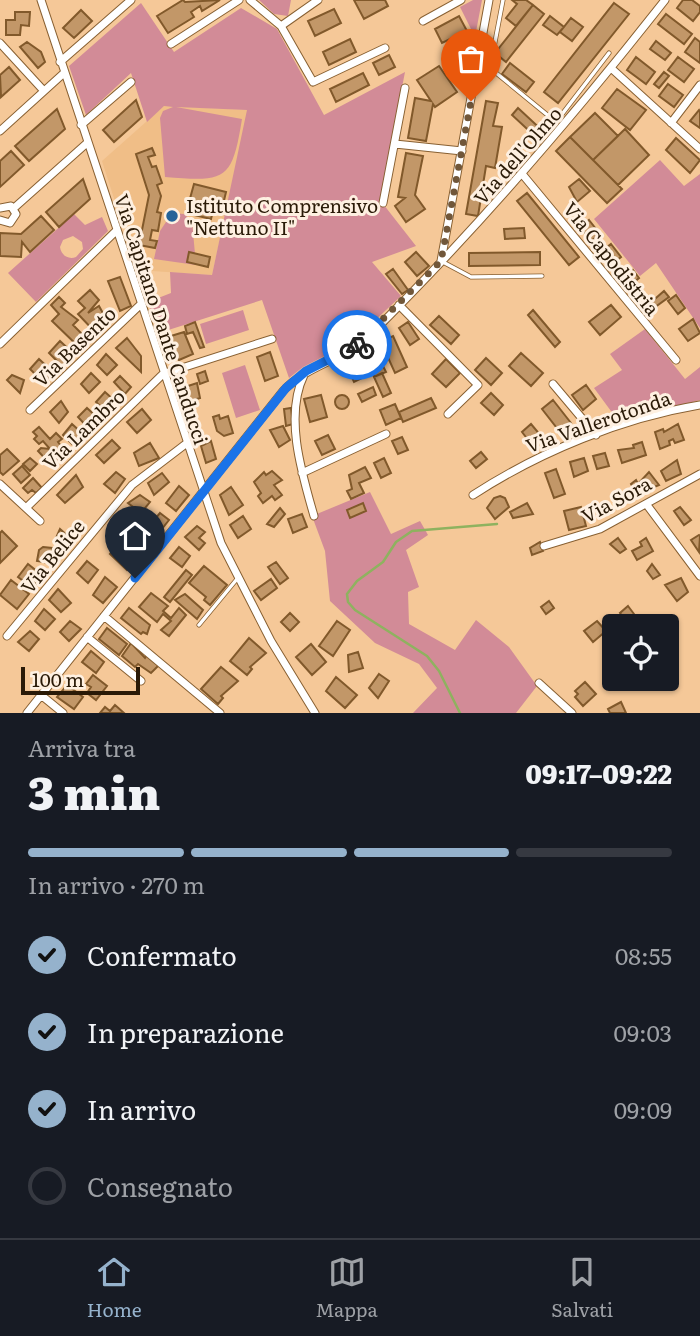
<!DOCTYPE html>
<html lang="it">
<head>
<meta charset="utf-8">
<style>
  :root { --surface:#171b24; --page:#242831; --text:#f1f3f6; --muted:#9ea1a6; --line:#363941; --accent:#95b2cc }
  body { margin:0; font-family:Literata,serif; background:var(--page); color:var(--text); height:100vh; display:flex; flex-direction:column; font-size:26px; white-space:nowrap }
  * { box-sizing:border-box; margin:0 }
  p { font-size:23px; color:var(--muted) }
  .icon { flex:none; width:38px; height:38px; fill:none; stroke:currentColor; stroke-width:2; stroke-linecap:round; stroke-linejoin:round }
  .map { position:relative; height:713px; overflow:hidden }
  .side { display:flex; flex-direction:column; background:var(--surface); flex:1 }
  .side>* { flex:none }
  .controls { position:absolute; left:602px; top:614px; display:grid; gap:14px }
  .controls a { display:grid; place-items:center; width:77px; height:77px; border-radius:7px; background:var(--surface); box-shadow:0 2px 5px #0004; font-size:35px }
  .scale { position:absolute; left:21px; bottom:18px; width:119px; box-sizing:border-box; padding-left:7px; border:4px solid #2a1a07; border-top:0; font-size:19px; line-height:24px; white-space:nowrap; color:#2a1a07; -webkit-text-stroke:5px #fef0e1; paint-order:stroke }
  .pin { position:absolute; display:grid; place-items:center; width:60px; height:60px; color:#fff; margin:-72px -30px; border-radius:50% 50% 50% 0; rotate:-45deg; box-shadow:0 0 7px #0007 }
  .pin .icon { rotate:45deg }
  .courier { position:absolute; display:grid; place-items:center; width:70px; height:70px; margin:-35px; border:5px solid #1a73e8; border-radius:50%; background:#fff; color:#222; box-shadow:0 2px 9px #0007 }
  .overview em { font-style:normal; font-weight:800 }
  .overview div { display:flex; flex-direction:column-reverse }
  .overview { display:flex; align-items:center; justify-content:space-between; height:119px; padding:0 28px }
  h1 { font-size:46px; font-weight:800; line-height:52px }
  .bar { display:grid; grid-template-columns:repeat(4,1fr); gap:10px 7px; align-content:center; height:84px; padding:0 28px }
  .bar i { height:9px; border-radius:5px; background:var(--line) }
  .bar .selected { background:var(--accent) }
  .bar p { grid-column:span 4 }
  ol { padding:0 28px; list-style:none }
  li { display:flex; align-items:center; gap:21px; height:77px }
  li p { margin-inline-start:auto }
  li .icon { padding:7px; border-radius:50%; background:var(--accent); color:#111; stroke-width:4 }
  li:last-child { color:var(--muted) }
  li i { width:38px; height:38px; border:4px solid var(--line); border-radius:50% }
  .menu { display:flex; justify-content:space-around; align-items:center; height:98px; border-top:2px solid var(--line); background:var(--surface); font-size:19px; color:var(--muted) }
  .menu a { display:grid; justify-items:center; gap:4px }
  .menu .selected { color:var(--accent) }
  .map>svg:first-child { display:block }
  .built { fill:#f0be87 }
  .green { fill:#d28b97; fill-rule:evenodd }
  .lines { fill:none; stroke-linecap:round; stroke-linejoin:round }
  .stream { stroke:#8eb25f; stroke-width:2.5 }
  .building { fill:#c29768; stroke:#81592b; stroke-width:2 }
  .lane-casing { stroke:#886032; stroke-width:5 }
  .street-casing { stroke:#886032; stroke-width:9 }
  .lane { stroke:#fff; stroke-width:3.5 }
  .street { stroke:#fff; stroke-width:7 }
  .done { stroke:#71573a; stroke-width:7; stroke-dasharray:0 12.6 }
  .route { stroke:#1a73e8; stroke-width:9 }
  .poi-dot { fill:#246399; stroke:#fef0e1; stroke-width:2.5 }
  .labels { text-anchor:middle; dominant-baseline:central; stroke-width:6; stroke-linejoin:round; paint-order:stroke }
  .street-label { font-size:19px; fill:#2a1a07; stroke:#fef0e1 }
  .poi-label { font-size:19px; fill:#2a1a07; stroke:#fef0e1; text-anchor:start }
</style>
</head>
<body>
<div class="map">
<svg width="700" height="713" viewBox="0 0 700 713">
  <rect width="100%" height="100%" fill="#f5c898"/>
  <path class="built" d="M164 106 248 110 212 275 137 270 102 161Z"/>
  <path class="green" d="M259 0H291L288 16 274 14Z
    M473 0H482L475 37 460 7Z
    M141 3 174 52 241 8 277 29 324 115 405 72 380 200 416 246 372 262 401 296 352 342 303 367 289 378 262 300 159 333 148 302 171 293 170 272 212 275 247 110 176 107 242 119C232 181 226 182 165 177L160 118 163 111 173 107 164 106 147 122 131 73 86 115 69 66Z
    M660 160 684 186 700 174V328L656 263 640 276 594 219Z
    M172 213 184 214 192 221 196 265 154 259 160 231Z
    M74 214 85 225 102 217 108 231 36 302 8 273ZM73 236 82 242 83 249 76 257C68 260 61 255 60 247L63 240Z
    M243 310 249 330 206 344 200 324Z
    M645 329 685 379 700 367V400L619 422 594 388 622 370 610 354Z
    M245 365 260 410 236 418 222 373Z
    M370 492 391 534 420 521 428 535 406 550 419 587 408 592 409 624 455 650 476 620 509 647 537 686 516 713H413L437 688 419 664 375 643 330 601 325 551 312 516Z"/>
  <g class="lines">
    <path class="stream" d="M460 713 439 671 427 656 355 610 348 602 347 594 357 581 383 562 396 542 412 531 497 524"/>
  </g>
  <path class="building" d="M183 0 185 2 220 0 202 11 200 6 191 12 194 17 168 33 157 16Z
    M354 0H385L388 6 364 19Z
    M512 0H526L533 5 516 26 506 18 517 4Z
    M683 0H692L700 6V12L693 21 677 8Z
    M614 3 629 14 558 103 544 92Z
    M533 5 544 14 506 62 495 53Z
    M334 9 341 23 315 36 308 21Z
    M81 10 92 21 74 38 63 28Z
    M15 12H30L29 26 21 25 20 35H6V20H15Z
    M666 14 692 34 684 44 658 24Z
    M459 16 467 31 442 43 435 29Z
    M550 16 564 27 557 35 543 25Z
    M571 18 583 27 572 41 560 32Z
    M695 38 700 42V63L685 52Z
    M350 39 356 52 329 65 323 52Z
    M656 41 671 53 665 60 650 49Z
    M27 42 41 52 45 62 38 68 20 47Z
    M389 55 395 67 379 75 373 63Z
    M636 57 655 72 646 84 627 70Z
    M678 57 694 69 684 82 668 70Z
    M510 63 534 82 526 92 502 74Z
    M439 66 457 92 435 107 433 104 426 141 408 138 415 98 431 101 417 80Z
    M9 67 20 80 1 97 0 75Z
    M664 72 669 76 659 88 654 84Z
    M363 73 369 85 336 102 330 89Z
    M668 84 683 95 674 107 659 96Z
    M617 89 646 110 630 130 602 108Z
    M136 100 142 117 114 142 103 130Z
    M486 101 498 103 493 126 502 127 495 168 486 166 478 216 466 214Z
    M518 108 545 133 539 140 512 115Z
    M57 109 65 129 29 161 15 146Z
    M699 110 700 112V128L690 121Z
    M595 113 618 136 593 160 570 137Z
    M625 129 649 155 618 185 593 160Z
    M570 137 622 189 607 203 556 151Z
    M676 138 700 160 690 173 666 150Z
    M152 148 155 155 148 157 152 167 156 166 162 183 157 185 161 196 157 212 161 213 158 231 152 230 150 240 157 241 155 248 139 245 149 195 136 154Z
    M11 151 24 165 0 187V161Z
    M406 153 423 156 415 195 425 209 406 222 395 206 405 198 398 197Z
    M83 179 90 199 59 227 46 212Z
    M579 179 590 191 577 202 569 187Z
    M194 184 226 192 221 213 213 211 211 219 186 213Z
    M527 193 579 257 569 265 517 201Z
    M41 216 54 230 30 252 22 242 21 257 0 256V233L21 234Z
    M589 220 600 234 591 241 580 227Z
    M524 228 525 238 505 239 504 229Z
    M611 244 621 257 611 265 601 252Z
    M189 252 210 257 208 267 187 262Z
    M416 252 429 266 417 276 405 262Z
    M540 252V265L469 266V253Z
    M393 269 408 290 402 294 386 274Z
    M633 270 639 278 627 288 624 283Z
    M120 277 131 306 120 311 108 281Z
    M90 290 99 300 88 313 99 306 105 317 94 331 78 314 85 308 78 301Z
    M664 291 669 297 651 310 648 305Z
    M676 295 685 308 678 314 668 301Z
    M59 297 65 303 61 307 78 320 73 325 88 340 80 348 52 321 59 314 51 305Z
    M611 305 621 317 600 335 589 322Z
    M533 310 560 342 555 347 528 315Z
    M439 316 459 335 451 344 430 325Z
    M693 319 700 333 688 341 679 329Z
    M195 322 204 347 200 348 193 332 187 334 185 326Z
    M408 322 419 339 410 345 399 328Z
    M184 332 193 354 179 360 175 356 171 336Z
    M393 336 407 367 395 373 381 342Z
    M127 338 141 356V372L116 348Z
    M60 341 75 355 63 367 49 353Z
    M270 352 278 376 265 381 257 357Z
    M521 353 543 373 531 386 509 366Z
    M106 354 117 365 107 375 97 365Z
    M358 358 366 376 354 382 346 364Z
    M486 358 502 373 491 385 475 370Z
    M39 359 54 373 44 383 30 369Z
    M446 359 460 373 446 387 432 374Z
    M380 360 386 372 374 377 369 365Z
    M205 371 208 381 200 384 197 374Z
    M91 373 100 382 89 393 81 384Z
    M382 373 391 393 383 397 374 377Z
    M12 375 24 380 20 393 7 380Z
    M120 376 131 387 125 394 114 382Z
    M197 383 200 398 190 401 185 387Z
    M586 385 596 399 583 410 572 395Z
    M373 387 376 395 362 402 358 394Z
    M105 392 115 401 105 411 96 402Z
    M491 393 503 405 494 415 481 403Z
    M321 395 327 417 310 422 304 399Z
    M335 402a7 7 0 1 1 14 0a7 7 0 1 1-14 0Z
    M431 398 436 408 403 422 399 412Z
    M553 400 571 423 560 432 542 409Z
    M61 401 68 412 59 423 50 412Z
    M395 404 401 418 386 425 380 410Z
    M87 408 100 420 89 429 78 417Z
    M291 408 293 424 286 426 284 409Z
    M142 409 151 420 137 433 127 422Z
    M219 415 220 419 228 416 233 433 224 436 217 431 213 417Z
    M72 424 83 434 72 444 63 435Z
    M531 424 542 437 532 445 522 432Z
    M678 424 684 440 675 443 673 439 669 441 670 445 660 449 655 432 663 429 664 432Z
    M283 426 290 440 279 447 270 430Z
    M39 427 50 439 56 433 62 439 58 442 61 446 52 455 57 460 51 465 38 451 41 448 50 449 43 441 39 444 34 439 37 436 33 432Z
    M328 435 335 449 322 455 315 441Z
    M402 437 408 450 398 454 392 441Z
    M112 440 120 448 104 463 96 455Z
    M211 441 216 459 206 463 201 446Z
    M642 442 646 455 622 463 618 450 634 448 633 445Z
    M150 443 159 458 139 466 134 453Z
    M7 449 19 461 3 475 0 472V455Z
    M481 452 487 459 476 468 470 461Z
    M605 453 609 466 597 469 593 456Z
    M30 458 37 464 30 471 23 464Z
    M384 458 391 473 381 478 374 463Z
    M584 458 588 471 574 477 570 462Z
    M677 460 681 474 666 481 661 471Z
    M22 466 30 475 21 483 13 474Z
    M365 467 371 478 359 483 364 493 351 499 347 491 352 489 349 475Z
    M556 469 565 494 554 498 545 473Z
    M272 471 282 480 274 485 282 495 275 500 272 496 263 503 258 496 261 493 254 482 264 472 266 475Z
    M116 472 125 479 115 493 104 484Z
    M649 472 659 485 637 494 631 484 636 480 638 484Z
    M162 473 169 482 154 495 148 483Z
    M76 475 83 487 65 503 57 495Z
    M33 478 42 488 36 493 32 490 28 493 23 488Z
    M179 486 189 495 176 511 166 503Z
    M231 487 243 505 229 515 220 495Z
    M140 495 150 502 141 513 128 503Z
    M500 496 505 498 509 507 495 519 487 508 494 498Z
    M363 503 366 511 350 518 347 510Z
    M527 503 533 514 513 518 510 512Z
    M581 507 586 526 569 530 564 511Z
    M680 507 691 520 684 525 674 511Z
    M280 508 285 514 274 527 267 524Z
    M160 513 169 520 161 530 150 525Z
    M302 514 307 527 293 533 288 519Z
    M243 516 251 529 238 538 230 525Z
    M120.5 526a5.5 5.5 0 1 1 11 0a5.5 5.5 0 1 1-11 0Z
    M197 526 205 532 199 538 205 543 199 550 185 537Z
    M60 529 70 538 65 545 56 538Z
    M143 529 157 541 147 552 133 541Z
    M2 531 17 546 0 563V533Z
    M699 535 700 536 699 552 691 540Z
    M618 538 626 549 620 553 610 544Z
    M646 538 653 551 637 560 632 551 642 546 640 542Z
    M540 542 543 551 532 555 530 548Z
    M118 545 136 561 127 570 110 554Z
    M43 547 52 548 53 556 57 557 56 564 37 561 39 550Z
    M179 547 190 556 182 567 170 558Z
    M87 561 98 570 88 583 77 573Z
    M276 562 288 578 280 584 268 567Z
    M28 564 43 576 36 584 29 578 26 583 18 577Z
    M652 564 660 575 653 579 647 571Z
    M204 566 227 585 210 605 204 600 206 597 189 583Z
    M186 570 192 575 170 602 164 597Z
    M105 577 117 587 103 603 93 595Z
    M681 578 688 592 677 601 665 585Z
    M271 579 277 588 261 600 254 591Z
    M11 580 29 594 17 609 0 595Z
    M58 589 71 603 61 612 49 600Z
    M151 593 168 606 163 611 171 618 179 608 186 615 169 636 161 630 171 621 163 614 157 622 139 607Z
    M185 594 203 610 197 619 175 600Z
    M549 601 554 608 546 614 541 607Z
    M628 606 634 614 626 621 620 613Z
    M129 608 150 625 147 634 143 632 141 634 121 618Z
    M44 609 55 619 45 630 35 621Z
    M290 613 299 622 290 631 281 622Z
    M70 621 81 629 69 641 60 632Z
    M337 621 350 630 333 656 319 646Z
    M597 621 606 631 593 642 584 631Z
    M107 628 127 644 119 655 99 639Z
    M30 631 39 639 29 651 18 642Z
    M249 638 266 653 250 667 252 669 247 675 230 661Z
    M131 643 145 658 147 655 159 665 151 673 138 664 135 667 122 656Z
    M311 644 326 662 312 675 296 657Z
    M91 651 104 662 96 673 82 662Z
    M358 652 363 668 349 672 348 655Z
    M221 667 238 681 221 696 223 698 218 704 201 689Z
    M379 674 389 681 378 698 369 688Z
    M93 675 107 686 96 700 87 693 91 687 86 684Z
    M336 677 357 695 345 708 326 691Z
    M585 682 596 694 583 706 575 697 578 694 575 691Z
    M67 685 83 697 74 709 57 697Z
    M621 702 626 713H610L608 709Z
    M115 705 124 713H100L105 707 110 711Z"/>
  <g class="lines">
    <g class="lane-casing">
      <path id="lane" d="M503 0 490 68 556 122 609 53
        M441 261 471 277 542 276
        M199 625 237 579"/>
    </g>
    <g class="street-casing">
      <path id="street" d="M41 0 221 543 271 641 315 713
        M250 0 281 26 313 82 385 48
        M423 21 461 0
        M281 26 318 0
        M0 43 44 91
        M171 44 239 0
        M60 62 131 0
        M611 68 700 149
        M671 123 700 85
        M81 125 131 82
        M0 131 64 73
        M395 144 462 151
        M523 175 676 360
        M383 203 405 88
        M0 208 11 206 16 214 10 223 0 220
        M14 208 87 143
        M441 261 489 0
        M399 305 478 385 448 414
        M0 344 116 231
        M304 375C284 416 302 474 314 516
        M553 384 596 435
        M30 410 140 305
        M302 473 386 434
        M0 484 40 521
        M473 495C539 452 622 418 700 405
        M647 505 700 576
        M26 508 163 374 272 339
        M544 546 600 529 700 474
        M104 616 220 713
        M7 636 132 485 187 443
        M87 637 141 681
        M539 683 572 713
        M41 695 63 713
        M27 713 283 391C308 364 346 360 371 334 477 229 573 117 665 0"/>
    </g>
    <use href="#lane" class="lane"/>
    <use href="#street" class="street"/>
  </g>
  <g class="lines">
    <path class="done" d="M357 345 441 261 471 101"/>
    <path class="route" d="M135 578 286 388 306 371 357 345"/>
  </g>
  <circle class="poi-dot" cx="172" cy="216" r="7"/>
  <g class="labels">
    <g class="street-label">
      <text transform="translate(517 155) rotate(-49)">Via dell'Olmo</text>
      <text transform="translate(612 258) rotate(51)">Via Capodistria</text>
      <text transform="translate(162 319) rotate(72)">Via Capitano Dante Canducci</text>
      <text transform="translate(74 346) rotate(-44)">Via Basento</text>
      <text transform="translate(598 421) rotate(-19)">Via Vallerotonda</text>
      <text transform="translate(83 429) rotate(-44)">Via Lambro</text>
      <text transform="translate(616 499) rotate(-28)">Via Sora</text>
      <text transform="translate(52 556) rotate(-51)">Via Belice</text>
    </g>
    <g class="poi-label">
      <text x="186" y="205">Istituto Comprensivo<tspan x="186" dy="22">"Nettuno II"</tspan></text>
    </g>
  </g>
</svg>
<div class="controls">
<a><svg class="icon" aria-label="locate" viewBox="0 0 24 24"><circle cx="12" cy="12" r="6"/><path d="M12 2v4M12 18v4M2 12h4M18 12h4"/></svg></a>
</div>
<div class="scale">100 m</div>
<div class="pin" style="left:471px;top:101px;background:#ea580c"><svg class="icon" aria-label="bag" viewBox="0 0 24 24"><path d="M5 8h14l-1 12H6zM9 8a3 3 0 0 1 6 0"/></svg></div>
<div class="pin" style="left:135px;top:578px;background:#1f2937"><svg class="icon" aria-label="home" viewBox="0 0 24 24"><path d="M3 11l9-7 9 7M6 9v11h12V9"/></svg></div>
<div class="courier" style="left:357px;top:345px"><svg class="icon" aria-label="bike" viewBox="0 0 24 24"><circle cx="6" cy="16" r="4"/><circle cx="18" cy="16" r="4"/><path d="M6 16l4-8h5l3 8M10 8l3 8H6M13 5h3"/></svg></div>
</div>
<section class="side">
<div class="overview"><div><h1>3 min</h1><p>Arriva tra</p></div><em>09:17–09:22</em></div>
<div class="bar"><i class="selected"></i><i class="selected"></i><i class="selected"></i><i></i><p>In arrivo · 270 m</p></div>
<ol>
<li><svg class="icon" aria-label="check" viewBox="0 0 24 24"><path d="M5 12l5 5 9-10"/></svg>Confermato<p>08:55</p></li>
<li><svg class="icon" aria-label="check" viewBox="0 0 24 24"><path d="M5 12l5 5 9-10"/></svg>In preparazione<p>09:03</p></li>
<li><svg class="icon" aria-label="check" viewBox="0 0 24 24"><path d="M5 12l5 5 9-10"/></svg>In arrivo<p>09:09</p></li>
<li><i></i>Consegnato</li>
</ol>
</section>
<nav class="menu">
<a class="selected"><svg class="icon" aria-label="home" viewBox="0 0 24 24"><path d="M3 11l9-7 9 7M6 9v11h12V9"/></svg>Home</a>
<a><svg class="icon" aria-label="map" viewBox="0 0 24 24"><path d="M3 6l6-2 6 2 6-2v14l-6 2-6-2-6 2zM9 4v14M15 6v14"/></svg>Mappa</a>
<a><svg class="icon" aria-label="saved" viewBox="0 0 24 24"><path d="M7 4h10v16l-5-4-5 4z"/></svg>Salvati</a>
</nav>
</body>
</html>
